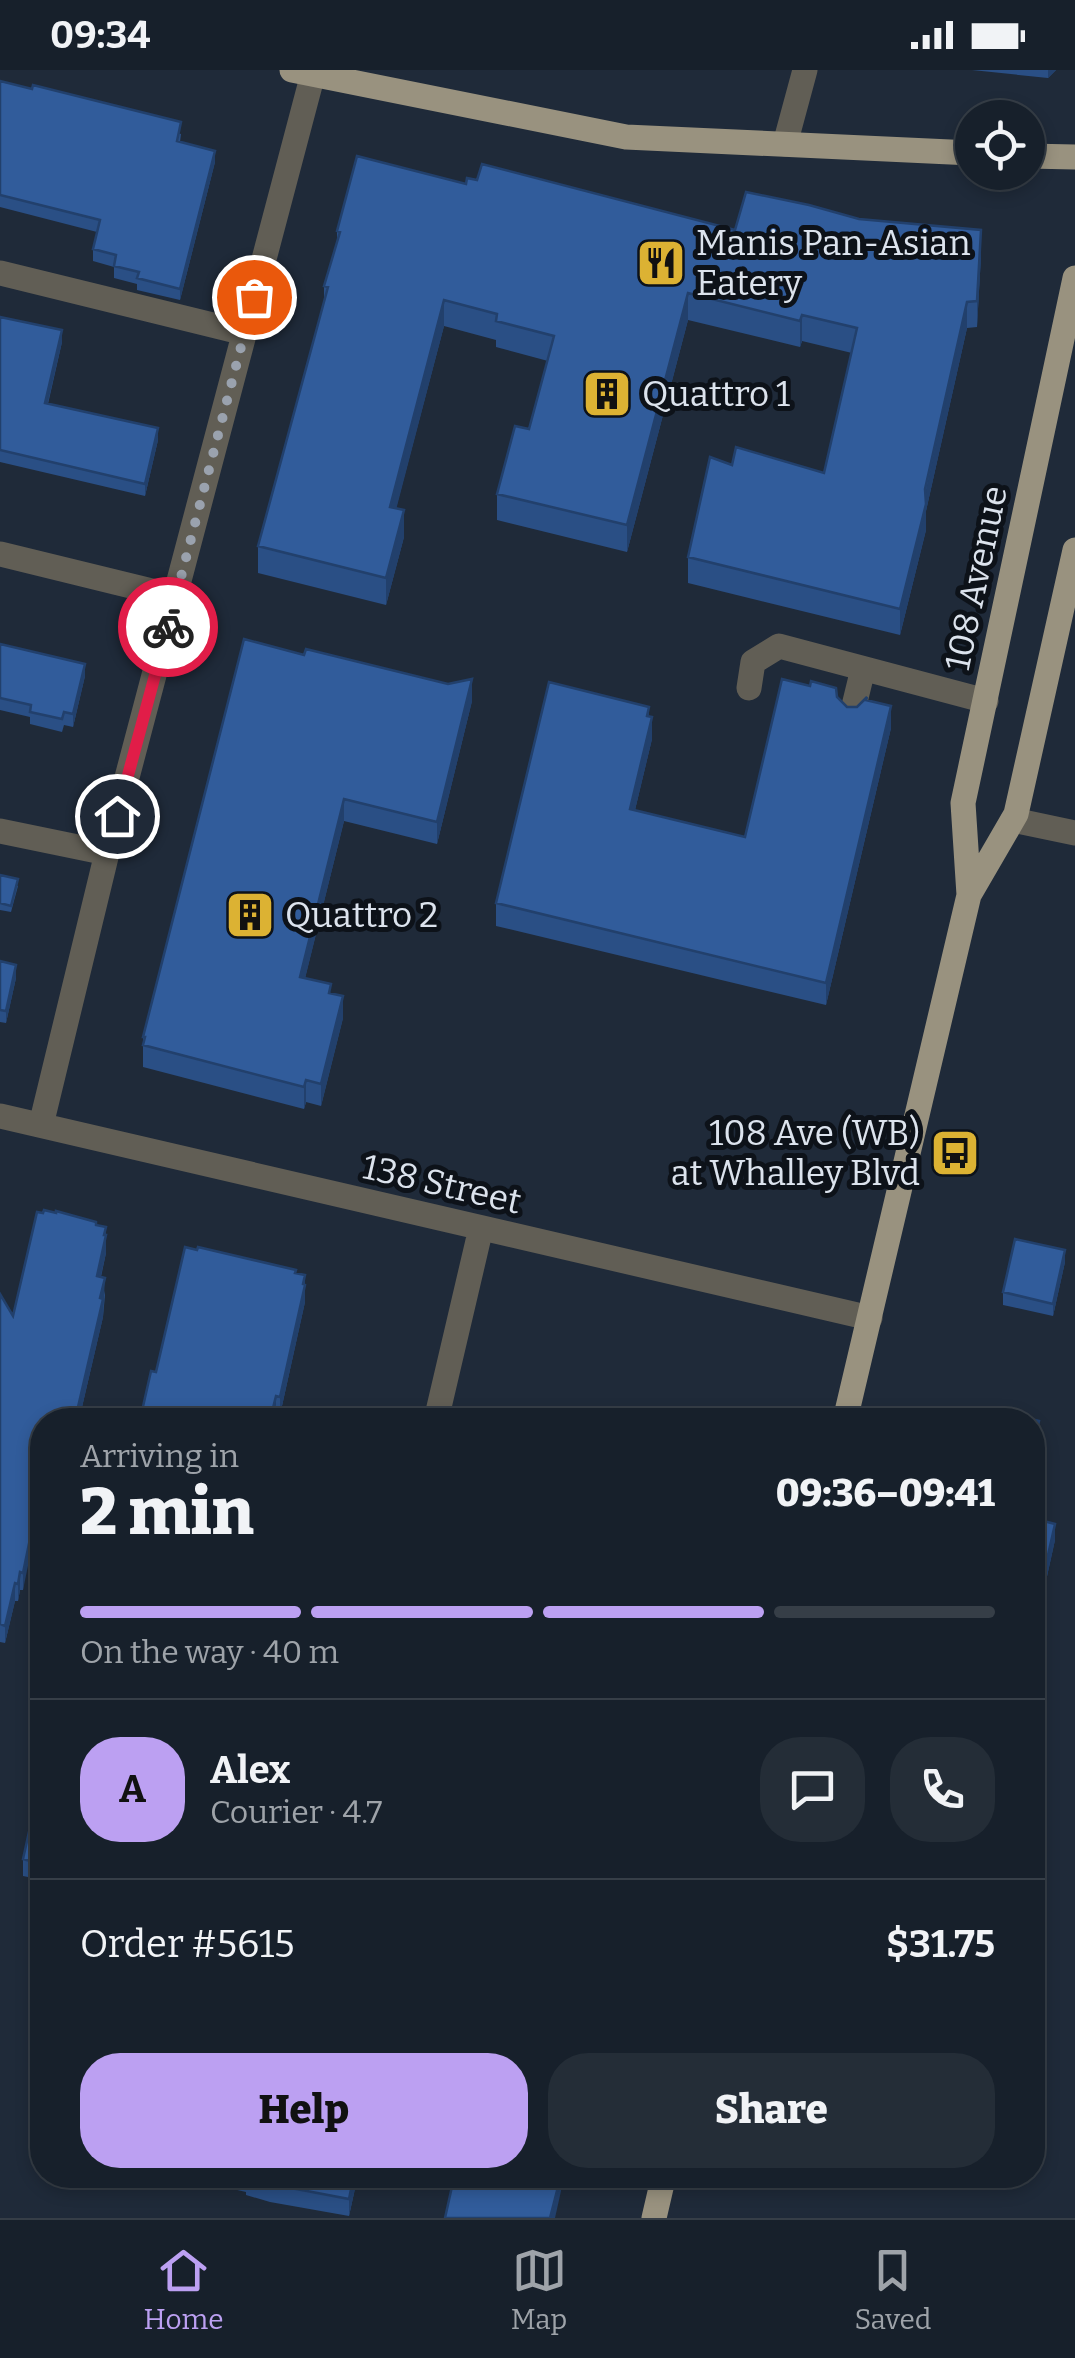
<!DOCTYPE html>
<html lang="en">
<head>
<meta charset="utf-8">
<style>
  :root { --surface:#17202b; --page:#242d37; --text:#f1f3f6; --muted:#9ea3a9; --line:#363e47; --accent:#bca0f2 }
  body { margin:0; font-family:Bitter,serif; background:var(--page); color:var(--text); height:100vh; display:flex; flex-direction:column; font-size:38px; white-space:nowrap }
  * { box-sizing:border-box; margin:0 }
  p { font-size:32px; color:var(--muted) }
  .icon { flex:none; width:55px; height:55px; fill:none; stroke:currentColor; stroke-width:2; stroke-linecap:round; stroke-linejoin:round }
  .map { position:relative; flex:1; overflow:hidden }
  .drawer { position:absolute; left:30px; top:1338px; width:1015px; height:780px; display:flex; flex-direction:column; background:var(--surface); border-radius:40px; box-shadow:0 5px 15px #0003,0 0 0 2px var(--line) }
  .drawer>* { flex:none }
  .fabs { position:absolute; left:955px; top:30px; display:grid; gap:20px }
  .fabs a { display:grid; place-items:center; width:90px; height:90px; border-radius:50%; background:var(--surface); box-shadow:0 5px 15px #0003,0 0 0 2px var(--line); font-size:50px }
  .pin { position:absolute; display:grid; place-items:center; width:85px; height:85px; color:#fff; margin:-42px; border:5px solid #fff; border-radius:50%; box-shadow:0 2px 10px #0007 }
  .courier { position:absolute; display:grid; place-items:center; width:100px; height:100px; margin:-50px; border:8px solid #e11d48; border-radius:50%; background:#fff; color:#222; box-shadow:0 2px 12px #0007 }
  .headline em { font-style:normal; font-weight:800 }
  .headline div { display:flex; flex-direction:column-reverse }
  .headline { display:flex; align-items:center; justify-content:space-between; height:170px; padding:0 50px }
  h1 { font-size:65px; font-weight:800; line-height:75px }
  .bar { display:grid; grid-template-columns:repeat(4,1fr); gap:15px 10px; align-content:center; height:120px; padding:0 50px }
  .bar i { height:12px; border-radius:8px; background:var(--line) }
  .bar .on { background:var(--accent) }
  .bar p { grid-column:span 4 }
  .line { display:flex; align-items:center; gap:25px; padding:0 50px; border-top:2px solid var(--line) }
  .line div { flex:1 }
  .round { display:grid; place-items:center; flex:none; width:105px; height:105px; border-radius:40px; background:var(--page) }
  .cta { display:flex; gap:20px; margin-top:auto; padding:20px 50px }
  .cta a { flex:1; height:115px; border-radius:40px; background:var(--accent); color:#111; font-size:40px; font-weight:800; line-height:115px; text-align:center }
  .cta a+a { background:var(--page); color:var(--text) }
  .status { display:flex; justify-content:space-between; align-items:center; height:70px; padding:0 50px; background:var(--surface); direction:ltr }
  .status svg { height:28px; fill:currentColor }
  .tabs { display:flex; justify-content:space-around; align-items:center; height:140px; border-top:2px solid var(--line); background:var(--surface); font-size:28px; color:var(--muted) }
  .tabs a { display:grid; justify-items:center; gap:5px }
  .tabs .on { color:var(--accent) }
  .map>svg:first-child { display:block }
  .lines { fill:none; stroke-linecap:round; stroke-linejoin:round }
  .minor { stroke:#615e55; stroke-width:25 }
  .major { stroke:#99927f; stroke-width:25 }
  .wall { fill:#2a4f85 }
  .shaded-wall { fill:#22406c }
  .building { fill:#315c9b; stroke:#22406c; stroke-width:2.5 }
  .done { stroke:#9aa2ae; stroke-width:10; stroke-dasharray:0 18 }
  .route { stroke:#e11d48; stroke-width:12 }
  .labels { text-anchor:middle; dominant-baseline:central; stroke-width:10; stroke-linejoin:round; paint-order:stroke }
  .poi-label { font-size:35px; fill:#dce3ed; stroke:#0d1219; text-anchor:start }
  .street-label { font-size:35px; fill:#dce3ed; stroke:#0d1219 }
</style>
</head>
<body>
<div class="status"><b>09:34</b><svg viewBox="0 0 49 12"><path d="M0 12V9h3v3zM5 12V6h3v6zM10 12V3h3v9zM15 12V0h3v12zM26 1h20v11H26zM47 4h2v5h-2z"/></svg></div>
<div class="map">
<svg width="1075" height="2148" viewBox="0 0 1075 2148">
  <rect width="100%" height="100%" fill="#1f2a39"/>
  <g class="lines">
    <path class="minor" d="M785 74 805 0
      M0 203 245 263
      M0 484 176 527
      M749 618 753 592 779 576 986 631
      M852 644 863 599
      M1013 750 1075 763
      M0 761 107 783
      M0 1046 870 1248
      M41 1055 107 783 314 0
      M436 1350 481 1158"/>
    <path class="major" d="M292 0 626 67 972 83
      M1028 86 1075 87
      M969 825 1016 744 1075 480
      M845 1350 969 825 963 733 1075 208
      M654 2148 664 2105"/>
  </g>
  <path class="wall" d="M972 0H1056L1048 8Z
    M0 11 181 64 180 72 215 92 180 230 137 220V214L114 208V197L93 191V179L97 162 0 137Z
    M466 114 735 160 981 186 977 257 967 258 926 441V460L900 565 688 513V487L732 395 824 403 852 283 802 271 800 277 688 250 627 482 497 450V424L529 359 548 291 496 277V270L444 256 396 438 404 467 386 535 258 503V476L324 232V216L337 172V161Z
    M0 247 62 272 48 334 158 370 145 426 0 392Z
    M244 569 472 631 437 774 344 751 305 908 331 923 343 948 321 1036 306 1032 304 1039 143 997V967Z
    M0 574 85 606 73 657 64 655 62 662 30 654V647L0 640Z
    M837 627 847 637H857L867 630 891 658 826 935 496 856V833L649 646 652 669 635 740 745 767Z
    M0 805 18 816 11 842 0 840Z
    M0 891 16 908 6 953 0 952Z
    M96 1155 106 1165V1183L101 1207 105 1225 103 1247 79 1350H42L23 1520H20L18 1531H15L5 1573 0 1572V1224L13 1246Z
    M1065 1192 1053 1246 1003 1235V1222Z
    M296 1203 305 1205V1232L280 1345 156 1302Z
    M1032 1448 1055 1470 1044 1520 1032 1517Z
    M42 1703V1813L33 1811V1808L23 1806V1789Z
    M149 2105H358L349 2146 270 2132 246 2125V2122L189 2109 188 2112 178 2109 177 2112Z"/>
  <path class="shaded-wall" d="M1048 0H1056L1048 8Z
    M215 81V92L180 230V219Z
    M981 160V186L977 257V231Z
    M688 223V250L627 482V455Z
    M444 230V256L390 463V437Z
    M967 232V258L926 441V460L900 565V539Z
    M802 245V271L800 277V251Z
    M62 260V272L45 345V333Z
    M158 358V370L145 426V414Z
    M404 440V467L386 535V508Z
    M85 594V606L73 657V644Z
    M472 609V631L437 774V752Z
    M891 636V658L826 935V913Z
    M649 637V659L652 647V669L630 761V739Z
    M344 729V751L300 929V907Z
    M16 895V908L6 953V941Z
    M343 926V948L321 1036V1014Z
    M306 1010V1032L304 1039V1017Z
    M106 1157V1183L97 1223V1206Z
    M1065 1180V1192L1053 1246V1234Z
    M305 1205V1232L280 1345V1327Z
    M105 1208 103 1247 79 1350H75Z
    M276 1326V1344L274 1350H270Z
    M1039 1351V1367L1032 1401V1385Z
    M1041 1388V1404L1032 1446V1429Z
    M42 1410V1428L23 1520V1503Z
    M1055 1454V1470L1044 1520V1503Z
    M20 1502V1520L18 1531V1514Z
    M15 1513V1531L5 1573V1556Z
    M354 2105H358L349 2146V2129Z
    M561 2105V2121L555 2148H550Z"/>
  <path class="building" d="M0 11 32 19 33 15 181 52 177 71 215 81 180 219 137 208 139 202 114 196 116 185 93 179 100 150 0 125Z
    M357 86 466 114 467 108 477 110 482 94 735 160 746 122 809 135 859 149 981 160 977 231 967 232 925 419 926 434 900 539 688 487 710 387 732 395 736 377 824 403 857 258 802 245 800 251 688 223 627 455 497 424 515 356 529 359 554 266 496 251 497 244 444 230 390 437 404 440 386 508 258 476 328 217 324 216 340 162 337 161Z
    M0 247 62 260 45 333 158 358 145 414 0 380Z
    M244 569 304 585 306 579 448 614 472 609 437 752 344 729 300 907 331 914 329 923 343 926 321 1014 306 1010 304 1017 143 975 145 967H143Z
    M0 574 85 594 73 644 64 642 62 649 30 642 31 635 0 628Z
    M782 609 810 616 811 611 836 618 837 627 847 637H857L867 627 866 630 891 636 826 913 496 833 549 612 649 637 647 646 652 647 630 739 745 767Z
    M0 805 18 809 11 836 0 833Z
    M0 891 16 895 6 941 0 940Z
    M44 1140 56 1143V1141L96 1152V1155L106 1157 104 1165H106L97 1206 105 1208 100 1228 103 1229 75 1350H42V1410L23 1503 20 1502 18 1514 15 1513 5 1556 0 1554V1224L13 1246 37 1142 43 1143Z
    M1015 1169 1065 1180 1053 1234 1003 1222Z
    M185 1177 197 1180 198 1177 296 1200 295 1203 305 1205 303 1214 305 1215 280 1327 276 1326 270 1350H140L151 1301 156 1302Z
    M987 1339 1039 1351 1032 1385V1350H985Z
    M1032 1386 1041 1388 1032 1429Z
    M1032 1448 1055 1454 1044 1503 1032 1501Z
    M42 1703V1796L33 1794 34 1792 23 1789Z
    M247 2105H354L349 2129 270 2114 246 2108Z
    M483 2105H561L550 2148H445L453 2112 469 2116 470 2113 480 2115Z"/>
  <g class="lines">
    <path class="done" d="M168 557 254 227"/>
    <path class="route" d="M117 746 168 557"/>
  </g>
  <defs>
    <g id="restaurant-square" transform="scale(2.5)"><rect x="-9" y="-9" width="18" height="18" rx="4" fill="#dcb233" stroke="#0d1219"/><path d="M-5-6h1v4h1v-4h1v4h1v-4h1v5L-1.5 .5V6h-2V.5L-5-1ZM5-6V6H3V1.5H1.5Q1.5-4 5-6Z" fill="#111"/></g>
    <g id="building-square" transform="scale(2.5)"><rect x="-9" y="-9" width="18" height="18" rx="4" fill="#dcb233" stroke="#0d1219"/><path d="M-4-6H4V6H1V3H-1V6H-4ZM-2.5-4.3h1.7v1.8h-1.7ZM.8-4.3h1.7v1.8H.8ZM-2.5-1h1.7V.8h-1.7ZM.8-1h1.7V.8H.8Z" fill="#111"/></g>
    <g id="bus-square" transform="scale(2.5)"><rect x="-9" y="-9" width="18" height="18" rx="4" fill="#dcb233" stroke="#0d1219"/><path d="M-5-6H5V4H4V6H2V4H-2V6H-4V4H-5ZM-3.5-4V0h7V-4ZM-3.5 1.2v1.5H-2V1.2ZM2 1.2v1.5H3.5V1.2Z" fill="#111"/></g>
  </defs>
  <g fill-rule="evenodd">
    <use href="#restaurant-square" x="661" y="193"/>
    <use href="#building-square" x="607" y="324"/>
    <use href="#building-square" x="250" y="845"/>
    <use href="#bus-square" x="955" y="1083"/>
  </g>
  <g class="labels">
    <g class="poi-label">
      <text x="696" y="173">Manis Pan-Asian<tspan x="696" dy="40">Eatery</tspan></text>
      <text x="642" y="324">Quattro 1</text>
      <text x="285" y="845">Quattro 2</text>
      <text x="920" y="1063" text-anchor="end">108 Ave (WB)<tspan x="920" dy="40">at Whalley Blvd</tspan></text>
    </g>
    <g class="street-label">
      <text transform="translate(976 508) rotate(-78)">108 Avenue</text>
      <text transform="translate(442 1114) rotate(13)">138 Street</text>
    </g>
  </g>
</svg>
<div class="fabs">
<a><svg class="icon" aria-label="locate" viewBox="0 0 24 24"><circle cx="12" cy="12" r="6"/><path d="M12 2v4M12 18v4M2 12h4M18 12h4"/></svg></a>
</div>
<div class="pin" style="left:254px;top:227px;background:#ea580c"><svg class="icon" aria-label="bag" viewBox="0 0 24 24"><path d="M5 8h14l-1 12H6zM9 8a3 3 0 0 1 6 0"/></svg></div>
<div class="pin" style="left:117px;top:746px;background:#1f2937"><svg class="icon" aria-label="home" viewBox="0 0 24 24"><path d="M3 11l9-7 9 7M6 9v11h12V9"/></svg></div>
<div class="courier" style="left:168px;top:557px"><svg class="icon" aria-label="bike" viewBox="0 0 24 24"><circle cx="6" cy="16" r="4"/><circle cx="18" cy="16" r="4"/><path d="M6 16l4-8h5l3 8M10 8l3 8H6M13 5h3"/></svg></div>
<section class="drawer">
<div class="headline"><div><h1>2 min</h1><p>Arriving in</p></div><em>09:36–09:41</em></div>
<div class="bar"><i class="on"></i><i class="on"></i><i class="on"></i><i></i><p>On the way · 40 m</p></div>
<div class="line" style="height:180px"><b class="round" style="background:var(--accent);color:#111">A</b><div><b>Alex</b><p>Courier · 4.7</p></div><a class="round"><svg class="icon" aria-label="chat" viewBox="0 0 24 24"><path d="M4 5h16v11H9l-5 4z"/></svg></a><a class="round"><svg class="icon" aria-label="phone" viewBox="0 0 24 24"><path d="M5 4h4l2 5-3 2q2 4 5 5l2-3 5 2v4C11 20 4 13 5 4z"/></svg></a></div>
<div class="line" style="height:130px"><div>Order #5615</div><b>$31.75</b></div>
<div class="cta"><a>Help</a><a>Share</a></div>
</section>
</div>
<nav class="tabs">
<a class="on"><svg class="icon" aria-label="home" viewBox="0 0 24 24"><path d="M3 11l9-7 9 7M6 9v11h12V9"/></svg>Home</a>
<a><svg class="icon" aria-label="map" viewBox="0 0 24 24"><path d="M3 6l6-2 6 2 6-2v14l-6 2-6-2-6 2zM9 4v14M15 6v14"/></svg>Map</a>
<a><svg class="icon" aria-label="saved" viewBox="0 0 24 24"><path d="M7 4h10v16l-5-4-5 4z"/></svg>Saved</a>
</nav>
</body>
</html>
